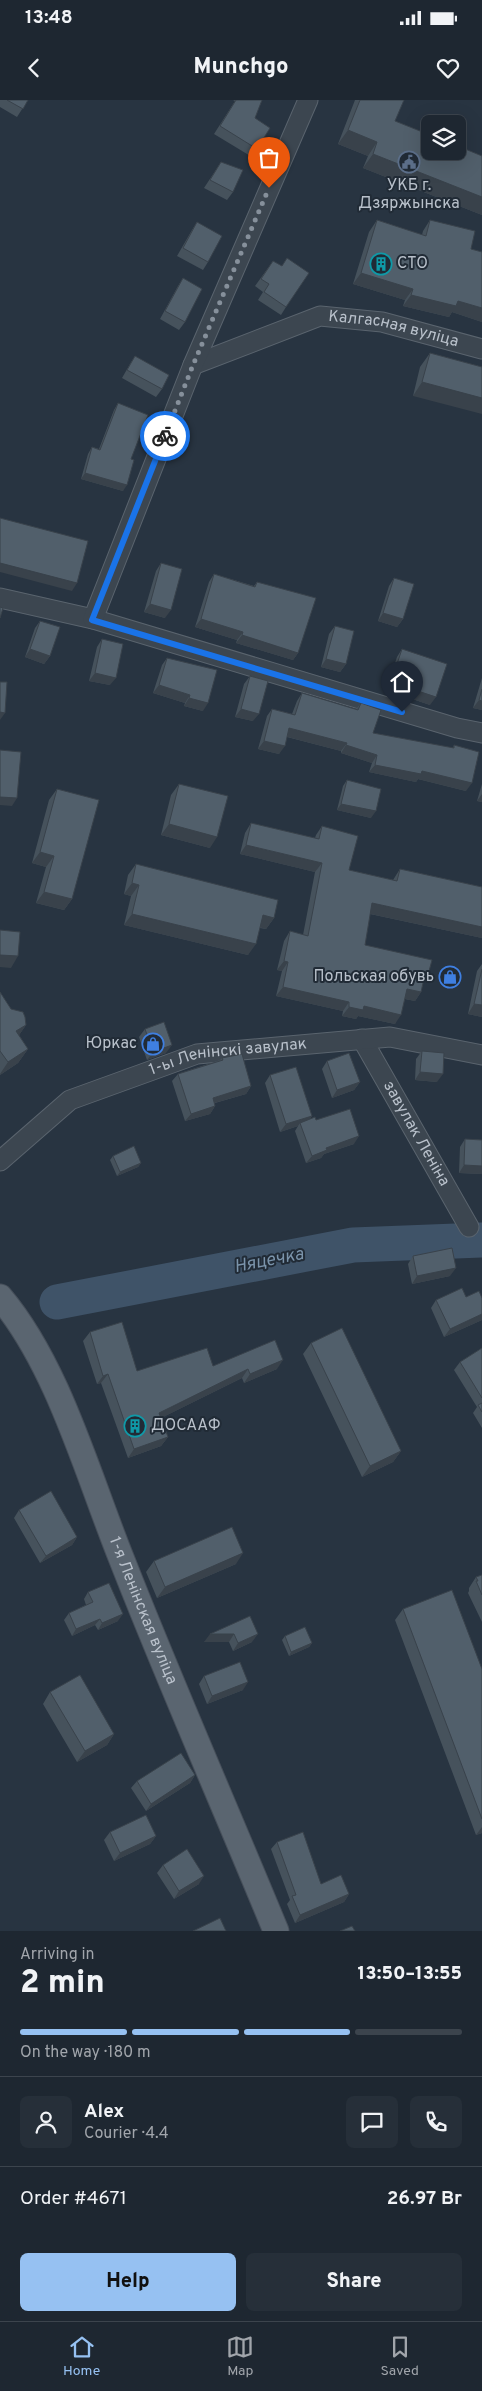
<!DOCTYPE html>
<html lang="en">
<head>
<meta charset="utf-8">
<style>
  :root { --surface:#1e2731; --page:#262f39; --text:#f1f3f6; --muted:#a1a5ab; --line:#3c444d; --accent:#96c1f2 }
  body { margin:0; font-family:Overpass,sans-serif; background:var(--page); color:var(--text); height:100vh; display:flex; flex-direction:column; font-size:19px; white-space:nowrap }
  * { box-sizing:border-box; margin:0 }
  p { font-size:16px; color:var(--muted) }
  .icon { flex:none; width:28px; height:28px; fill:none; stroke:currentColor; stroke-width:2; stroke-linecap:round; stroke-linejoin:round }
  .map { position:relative; height:1831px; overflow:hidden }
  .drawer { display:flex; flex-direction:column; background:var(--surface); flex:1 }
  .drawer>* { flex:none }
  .fabs { position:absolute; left:421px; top:15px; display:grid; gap:10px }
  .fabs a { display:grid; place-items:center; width:45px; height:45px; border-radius:8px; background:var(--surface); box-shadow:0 5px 20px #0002,0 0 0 1px var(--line); font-size:25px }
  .pin { position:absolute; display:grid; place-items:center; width:42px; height:42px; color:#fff; margin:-51px -21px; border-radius:50% 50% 50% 0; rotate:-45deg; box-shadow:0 0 5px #0007 }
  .pin .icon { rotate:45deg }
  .courier { position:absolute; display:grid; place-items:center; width:50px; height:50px; margin:-25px; border:4px solid #1a73e8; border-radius:50%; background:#fff; color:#222; box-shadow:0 1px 6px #0007 }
  .head em { font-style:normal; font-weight:800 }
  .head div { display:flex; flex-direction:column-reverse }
  .head { display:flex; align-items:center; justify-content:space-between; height:85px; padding:0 20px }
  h1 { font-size:32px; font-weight:800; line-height:38px }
  .bar { display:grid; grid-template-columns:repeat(4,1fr); gap:8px 5px; align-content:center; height:60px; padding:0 20px }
  .bar i { height:6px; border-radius:4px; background:var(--line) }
  .bar .active { background:var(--accent) }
  .bar p { grid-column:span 4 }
  .line { display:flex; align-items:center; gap:12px; padding:0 20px; border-top:1px solid var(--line) }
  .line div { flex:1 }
  .round { display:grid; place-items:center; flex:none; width:52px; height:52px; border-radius:8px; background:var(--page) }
  .primary-button { display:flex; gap:10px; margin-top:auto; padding:10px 20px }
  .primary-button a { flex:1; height:58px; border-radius:8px; background:var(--accent); color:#111; font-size:20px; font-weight:800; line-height:58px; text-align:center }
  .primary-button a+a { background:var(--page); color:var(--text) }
  .status { display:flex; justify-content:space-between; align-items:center; height:35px; padding:0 25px; background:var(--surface); direction:ltr }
  .status svg { height:14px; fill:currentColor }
  header { display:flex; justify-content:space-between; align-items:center; height:65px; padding:0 20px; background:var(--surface); font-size:22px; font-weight:800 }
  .dock { display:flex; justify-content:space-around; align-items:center; height:70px; border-top:1px solid var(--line); background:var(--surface); font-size:14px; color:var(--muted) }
  .dock a { display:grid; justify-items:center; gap:2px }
  .dock .active { color:var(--accent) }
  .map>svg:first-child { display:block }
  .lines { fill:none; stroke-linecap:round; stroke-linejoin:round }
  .river { stroke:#3f5368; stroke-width:35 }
  .minor-casing { stroke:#5a646e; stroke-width:21 }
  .major-casing { stroke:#464f5a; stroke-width:27 }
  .minor { stroke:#3c4650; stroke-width:19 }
  .major { stroke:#5a6570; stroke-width:25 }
  .wall { fill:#46525c }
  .shaded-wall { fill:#39424b }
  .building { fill:#515f6b; stroke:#39424b }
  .done { stroke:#86909b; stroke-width:5; stroke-dasharray:0 9 }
  .route { stroke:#1a73e8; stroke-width:6 }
  .labels { text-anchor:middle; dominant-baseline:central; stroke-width:4; stroke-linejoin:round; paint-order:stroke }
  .poi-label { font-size:16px; fill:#b9c1cb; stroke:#212b36; text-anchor:start }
  .street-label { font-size:16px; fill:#b9c1cb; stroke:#212b36 }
  .water-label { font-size:18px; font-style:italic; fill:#7b94ab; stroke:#212b36 }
</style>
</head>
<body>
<div class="status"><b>13:48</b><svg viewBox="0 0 49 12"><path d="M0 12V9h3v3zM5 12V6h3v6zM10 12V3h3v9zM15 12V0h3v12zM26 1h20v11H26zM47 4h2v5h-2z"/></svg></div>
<header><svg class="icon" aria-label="back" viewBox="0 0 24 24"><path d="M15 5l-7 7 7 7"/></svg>Munchgo<svg class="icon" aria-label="heart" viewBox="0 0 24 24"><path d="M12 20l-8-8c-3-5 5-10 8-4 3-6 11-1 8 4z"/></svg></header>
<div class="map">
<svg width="482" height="1831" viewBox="0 0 482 1831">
  <rect width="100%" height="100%" fill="#283441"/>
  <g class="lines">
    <path class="river" d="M57 1202 353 1145 482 1140"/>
    <g class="minor-casing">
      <g id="minor">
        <path id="s1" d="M193 265 320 216 382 222 482 249"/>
        <path d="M0 498 93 519 457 628 482 633"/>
        <path d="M93 519 193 265 308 0"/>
        <path id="s2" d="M362 939 469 1127"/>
        <path id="s3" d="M0 1061 70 1000 197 954 390 937 482 955"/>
      </g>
    </g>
    <g class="major-casing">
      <g id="major">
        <path id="s4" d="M0 1197C58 1265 88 1376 122 1460 171 1585 225 1707 276 1831"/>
      </g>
    </g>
    <use href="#minor" class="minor"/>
    <use href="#major" class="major"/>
  </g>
  <path class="wall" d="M0 0H28L17 17 0 7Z
    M233 0H262L255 18 257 49 252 57 214 34 235 1Z
    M355 0H404L395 21 482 56V115L363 68 368 56 338 44Z
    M221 62 233 92 227 100 204 88Z
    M377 120 422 135 423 131 430 120 471 149 482 152V222L452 212 449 217 403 206 405 200 353 184 369 132Z
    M197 122 208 162 203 170 177 156 192 130Z
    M273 161 286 207 281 215 258 200 263 192 255 186Z
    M183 178 185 222 179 230 160 219 178 186Z
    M430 253 482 267 413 296 420 267Z
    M135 256 162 289 156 297 122 278 130 264Z
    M118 303 131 359 123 391 81 379 88 354 92 347 99 349 114 310Z
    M161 463 165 518 144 512 156 471Z
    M214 474 254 486 257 482 298 553 293 560 236 543 237 540 195 527 209 482Z
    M394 478 403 519 397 527 378 521 389 486Z
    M40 521 50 556 44 564 25 557 35 528Z
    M335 526 346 564 340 572 321 567 329 534Z
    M102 539 110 585 89 581 97 547Z
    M402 549 430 605 386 590 397 557Z
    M167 558 203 611 184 606 185 603 153 593 162 565Z
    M250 576 253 621 235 617 244 584Z
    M482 578V610L473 608Z
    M302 593 356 609 361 603 373 633 453 648 454 645 466 691 418 679 416 682 369 672 372 663 341 653V651L287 637 279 654 258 649 267 616 272 609 292 614 297 601Z
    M347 680 371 718 337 710 343 686Z
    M179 684 210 748 161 735 171 695Z
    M482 684V702L477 701Z
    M57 689 72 799 64 810 36 803 46 767 32 763 49 700Z
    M251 723 315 738 316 735 322 726 349 770 393 780 400 769 482 787V838L370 814 365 845 423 883 421 892 415 901 405 899 395 924 358 916 356 919 342 916 343 911 276 896 282 871 277 870 284 841 290 831 303 835 315 772 240 754 245 733Z
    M136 764 274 818 266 829 260 828 248 855 124 825 131 796 124 794 128 775Z
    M482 864V917L468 914 477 871Z
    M0 892 11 909 26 925 19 935 28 949 18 963 0 975Z
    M145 929 166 953 147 960 139 937Z
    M422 951 437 982 415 980 416 959Z
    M222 958 251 986 246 994 215 1003V1006L210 1014 185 1021 172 981 178 974 220 960Z
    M327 961 360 982 354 990 332 998 322 969Z
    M270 975 312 1016 309 1020H316L354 1044 324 1054 321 1058 306 1063 295 1031 298 1026 280 1032 265 983Z
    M465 1039 482 1040V1074L459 1073 460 1047Z
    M113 1056 141 1063 138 1067 117 1076 110 1060Z
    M413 1156 450 1176 412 1184 408 1164Z
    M466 1197 482 1198V1220L444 1237 431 1208 436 1200Z
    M90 1232 137 1271 213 1266 277 1269 244 1283 242 1278 161 1318 168 1337 161 1346 128 1358 101 1283 97 1284 83 1241Z
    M311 1243 401 1351 393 1362 362 1377 303 1254Z
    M482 1248V1328L473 1313 477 1307 454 1270 460 1262Z
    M19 1410 77 1437 72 1445 40 1463 14 1418Z
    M154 1461 236 1464 157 1498 146 1472Z
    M482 1475V1522L468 1493 469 1491V1488L476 1477Z
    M88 1492 118 1521 98 1530 95 1525 72 1536 64 1520 69 1513 86 1505 84 1499Z
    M403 1509 482 1569V1733L476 1735 395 1520Z
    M250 1516 252 1542 233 1551 229 1542H204Z
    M285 1536 312 1543 309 1547 289 1556 282 1540Z
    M204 1576 243 1590 207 1604 199 1584Z
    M50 1592 114 1634 107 1645 77 1662 43 1604Z
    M195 1675 190 1683 146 1711 131 1688 137 1681Z
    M110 1732 156 1736 150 1744 114 1761 104 1740Z
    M277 1742 321 1784 349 1794 344 1802 295 1823 287 1804 290 1800 271 1749Z
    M163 1765 199 1784 174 1799 157 1773Z"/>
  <path class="shaded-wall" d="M348 30 377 42 368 56 338 44Z
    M373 54 482 97V115L363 68Z
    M361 173 413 189 405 200 353 184Z
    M411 195 458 201 482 208V222L452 212 449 217 403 206Z
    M422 282 482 298V314L413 296Z
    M85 373 127 385 123 391 81 379Z
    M0 463 77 483 72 491 0 472Z
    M150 504 171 510 165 518 144 512Z
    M383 513 403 519 397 527 378 521Z
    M201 519 243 532 237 540 195 527Z
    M242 535 298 553 293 560 236 543Z
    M30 549 50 556 44 564 25 557Z
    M326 559 346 564 340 572 321 567Z
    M95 573 116 578 110 585 89 581Z
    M391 582 436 597 430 605 386 590Z
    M159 585 190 595 185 603 153 593Z
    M189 598 208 603 203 611 184 606Z
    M479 600 482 601V610L473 608Z
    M241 609 259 614 253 621 235 617Z
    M0 612 5 613 0 620Z
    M289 628 347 643 341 651 284 636Z
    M264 641 285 646 279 654 258 649Z
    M346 645 377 655 372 663 341 653Z
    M375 665 422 671 472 683 466 691 418 679 416 682 369 672Z
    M482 694V702L477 701Z
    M0 697 17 698 12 706 0 705Z
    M341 704 376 711 371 718 337 710Z
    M169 724 217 737 210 748 161 735Z
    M246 745 322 763 315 772 240 754Z
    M40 752 54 756 46 767 32 763Z
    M132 783 139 785 131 796 124 794Z
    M44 792 72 799 64 810 36 803Z
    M372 803 482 827V838L366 813Z
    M132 814 256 844 248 855 124 825Z
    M263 815 274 818 266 829 255 826Z
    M0 855 18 856 11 868 0 867Z
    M284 861 288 862 282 871 277 870Z
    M425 874 428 875 422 884Z
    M283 887 349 902 343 911 276 896Z
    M407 889 421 892 415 901 400 898Z
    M474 904 482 905V917L468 914Z
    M364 906 401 915 395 924 358 916 356 919 342 916 349 907Z
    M26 925 17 938 16 931Z
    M172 945 166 953 147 960 153 952Z
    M28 949 18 963 0 975V974L8 962Z
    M420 972 443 974 437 982 415 980Z
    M360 982 354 990 332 998 337 990Z
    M251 986 246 994 207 1005 213 998Z
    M215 1006 210 1014 185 1021 191 1014Z
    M312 1016 306 1024 300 1023 298 1026 280 1032 286 1024Z
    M359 1036 354 1044 324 1054 321 1058 306 1063 312 1056 326 1048Z
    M141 1063 138 1067 117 1076 120 1072Z
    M464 1065 482 1066V1074L459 1073Z
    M456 1168 450 1176 412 1184 417 1176Z
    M482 1214V1220L444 1237 450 1229Z
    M283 1260 277 1269 244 1283 250 1274Z
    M248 1269 242 1278 153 1322 159 1313Z
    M108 1274 101 1283 97 1284 103 1276Z
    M168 1337 161 1346 128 1358 134 1349Z
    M401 1351 393 1362 362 1377 370 1366Z
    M77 1437 72 1445 40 1463 46 1456Z
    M243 1453 236 1464 157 1498 165 1487Z
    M123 1514 118 1521 98 1530 102 1523Z
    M100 1519 95 1525 72 1536 76 1529Z
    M210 1534H234L229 1542H204Z
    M258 1534 252 1542 233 1551 238 1543Z
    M312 1543 309 1547 289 1556 291 1552Z
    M248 1582 243 1590 207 1604 212 1596Z
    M114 1634 107 1645 77 1662 85 1651Z
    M195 1675 190 1683 146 1711 151 1704Z
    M482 1727V1733L476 1735Z
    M156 1736 150 1744 114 1761 120 1753Z
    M204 1776 199 1784 174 1799 179 1791Z
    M349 1794 344 1802 295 1823 300 1815Z"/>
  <path class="building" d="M7 0H28L23 9Z
    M236 0H262L255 18 270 28 257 49 220 26Z
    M360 0H404L395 21 430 35V51H458V46L482 56V97L373 54 377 42 348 30Z
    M221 62 243 70 233 92 210 80Z
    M377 120 426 136 430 120 475 131 471 149 482 152V208L458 201 456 206 411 195 413 189 361 173Z
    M197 122 222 136 208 162 183 148Z
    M287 158 309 173 286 207 264 192 269 184 261 179 273 161 282 166Z
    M183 178 202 189 185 222 165 211Z
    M430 253 482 267V298L422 282Z
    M135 256 169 275 162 289 127 270Z
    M118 303 148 315 131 359 134 360 127 385 85 373 92 347 100 350Z
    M0 418 88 441 77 483 0 463Z
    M161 463 182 469 171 510 150 504Z
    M214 474 255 487 257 482 316 498 298 553 242 535 243 532 201 519Z
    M394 478 414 484 403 519 383 513Z
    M0 507 3 508 0 518Z
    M40 521 60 527 50 556 30 549Z
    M335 526 354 531 346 564 326 559Z
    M102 539 123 544 116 578 95 573Z
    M402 549 447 564 436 597 391 582Z
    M167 558 217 570 208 603 189 598 190 595 159 585Z
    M250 576 268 581 259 614 241 609Z
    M0 582H7L5 613 0 612Z
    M482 589V601L479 600Z
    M302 593 358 610 361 603 381 610 373 633 454 648V645L479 652 472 683 422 671 421 674 375 665 377 655 346 645 347 643 289 628 285 646 264 641 272 609 295 615Z
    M0 650 21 652 17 698 0 697Z
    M347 680 381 689 376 711 341 704Z
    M179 684 228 696 217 737 169 724Z
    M57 689 99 700 72 799 44 792 54 756 40 752Z
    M251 723 319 739 322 726 358 736 349 770 397 781 400 769 482 787V827L372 803 365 845 432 860 428 875 425 874 421 892 407 889 401 915 364 906 363 910 349 907V902L283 887 288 862 284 861 290 831 308 836 322 763 246 745Z
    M136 764 278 800 274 818 263 815 256 844 132 814 139 785 132 783Z
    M0 830 20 832 18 856 0 855Z
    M482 869V905L474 904Z
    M0 892 11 909 23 912 25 917 26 925 16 931 28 949 8 962 0 951Z
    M164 922 172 945 153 952 145 929Z
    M422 951 444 953 443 974 420 972Z
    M349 953 360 982 337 990 327 961Z
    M242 954 251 986 213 998 215 1006 191 1014 178 974 223 960 222 958Z
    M296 967 312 1016 286 1024 270 975Z
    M350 1009 359 1036 326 1048 327 1050 312 1056 300 1023 315 1017 316 1020Z
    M465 1039 482 1040V1066L464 1065Z
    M134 1046 141 1063 120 1072 113 1056Z
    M452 1148 456 1168 417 1176 413 1156Z
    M462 1188 466 1197 479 1191 482 1198V1214L450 1229 436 1200Z
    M122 1222 137 1271 207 1248 213 1266 275 1240 283 1260 250 1274 248 1269 159 1313 168 1337 134 1349 108 1274 103 1276 90 1232Z
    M342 1228 401 1351 370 1366 311 1243Z
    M482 1248V1298L460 1262Z
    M482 1303V1312L478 1305Z
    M51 1391 77 1437 46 1456 19 1410Z
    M232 1427 243 1453 165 1487 154 1461Z
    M482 1475V1495L476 1481H478L476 1477Z
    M109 1483 123 1514 102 1523 100 1519 76 1529 69 1513 93 1502 88 1492Z
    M452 1490 482 1569V1719L403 1509Z
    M250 1516 258 1534 238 1543 234 1534H210Z
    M305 1527 312 1543 291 1552 285 1536Z
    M240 1562 248 1582 212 1596 204 1576Z
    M80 1575 114 1634 85 1651 50 1592Z
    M181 1653 195 1675 151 1704 137 1681Z
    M146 1715 156 1736 120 1753 110 1732Z
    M303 1732 321 1784 341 1775 349 1794 300 1815 292 1796 296 1795 277 1742Z
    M187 1749 204 1776 179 1791 163 1765Z
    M220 1818 226 1831H193Z
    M352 1826 355 1831H340Z"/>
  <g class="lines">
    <path class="done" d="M165 336 193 265 269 88"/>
    <path class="route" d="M165 336 92 520 402 612"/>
  </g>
  <defs>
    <g id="civic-ring" transform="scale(1.125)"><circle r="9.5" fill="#212b36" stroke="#5c6f8a" stroke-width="1.5"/><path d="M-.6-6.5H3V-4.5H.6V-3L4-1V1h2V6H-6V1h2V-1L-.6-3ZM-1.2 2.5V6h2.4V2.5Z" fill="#5c6f8a"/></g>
    <g id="building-ring" transform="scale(1.125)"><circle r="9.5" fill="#212b36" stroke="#0f9aa8" stroke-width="1.5"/><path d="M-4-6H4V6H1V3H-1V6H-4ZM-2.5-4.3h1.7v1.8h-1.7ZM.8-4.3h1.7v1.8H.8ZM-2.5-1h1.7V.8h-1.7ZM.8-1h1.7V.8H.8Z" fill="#0f9aa8"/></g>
    <g id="shop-ring" transform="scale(1.125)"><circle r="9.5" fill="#212b36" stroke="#3f7fe0" stroke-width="1.5"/><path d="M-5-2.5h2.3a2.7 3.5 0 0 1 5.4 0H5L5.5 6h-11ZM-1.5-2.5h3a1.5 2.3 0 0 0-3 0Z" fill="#3f7fe0"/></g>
  </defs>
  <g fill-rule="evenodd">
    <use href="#civic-ring" x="409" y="62"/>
    <use href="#building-ring" x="381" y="164"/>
    <use href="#shop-ring" x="450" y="877"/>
    <use href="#shop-ring" x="153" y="944"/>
    <use href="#building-ring" x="135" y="1326"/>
  </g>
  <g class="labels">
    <g class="poi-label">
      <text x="409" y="86" text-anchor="middle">УКБ г.<tspan x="409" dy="18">Дзяржынска</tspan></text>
      <text x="397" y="164">СТО</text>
      <text x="434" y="877" text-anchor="end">Польская обувь</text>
      <text x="137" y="944" text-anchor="end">Юркас</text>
      <text x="151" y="1326">ДОСААФ</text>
    </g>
    <g class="street-label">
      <text stroke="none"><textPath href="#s1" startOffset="211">Калгасная вуліца</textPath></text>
      <text stroke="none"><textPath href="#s3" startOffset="258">1-ы Ленінскі завулак</textPath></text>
      <text stroke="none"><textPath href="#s2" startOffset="109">завулак Леніна</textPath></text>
      <text stroke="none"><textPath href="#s4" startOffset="346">1-я Ленінская вуліца</textPath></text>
    </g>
    <g class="water-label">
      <text transform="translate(269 1161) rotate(-11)">Няцечка</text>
    </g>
  </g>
</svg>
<div class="fabs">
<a><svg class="icon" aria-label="layers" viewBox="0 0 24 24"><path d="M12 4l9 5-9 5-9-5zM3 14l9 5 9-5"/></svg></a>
</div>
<div class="pin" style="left:269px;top:88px;background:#ea580c"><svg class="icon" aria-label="bag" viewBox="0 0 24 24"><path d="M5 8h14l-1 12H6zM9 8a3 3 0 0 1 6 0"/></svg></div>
<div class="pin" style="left:402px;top:612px;background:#1f2937"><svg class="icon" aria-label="home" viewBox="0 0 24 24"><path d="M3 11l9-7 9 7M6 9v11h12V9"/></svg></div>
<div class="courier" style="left:165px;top:336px"><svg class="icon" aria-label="bike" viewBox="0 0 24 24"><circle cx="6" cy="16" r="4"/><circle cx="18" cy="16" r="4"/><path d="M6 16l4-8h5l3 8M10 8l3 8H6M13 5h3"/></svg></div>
</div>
<section class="drawer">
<div class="head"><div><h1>2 min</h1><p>Arriving in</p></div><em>13:50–13:55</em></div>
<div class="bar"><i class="active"></i><i class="active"></i><i class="active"></i><i></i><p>On the way · 180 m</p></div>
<div class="line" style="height:90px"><a class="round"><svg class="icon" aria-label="person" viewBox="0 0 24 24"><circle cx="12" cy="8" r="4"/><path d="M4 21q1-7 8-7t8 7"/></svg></a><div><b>Alex</b><p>Courier · 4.4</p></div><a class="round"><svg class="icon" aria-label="chat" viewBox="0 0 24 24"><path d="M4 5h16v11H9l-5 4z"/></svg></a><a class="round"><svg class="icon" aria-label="phone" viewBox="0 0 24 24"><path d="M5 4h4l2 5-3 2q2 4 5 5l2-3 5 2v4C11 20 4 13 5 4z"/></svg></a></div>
<div class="line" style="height:65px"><div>Order #4671</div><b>26.97 Br</b></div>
<div class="primary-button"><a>Help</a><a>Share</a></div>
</section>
<nav class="dock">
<a class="active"><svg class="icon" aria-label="home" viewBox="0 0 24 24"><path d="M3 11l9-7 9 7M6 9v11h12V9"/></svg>Home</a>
<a><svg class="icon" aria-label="map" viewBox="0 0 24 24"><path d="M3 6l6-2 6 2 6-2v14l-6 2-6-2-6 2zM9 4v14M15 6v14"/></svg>Map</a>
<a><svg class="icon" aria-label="saved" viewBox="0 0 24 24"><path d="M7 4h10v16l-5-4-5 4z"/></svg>Saved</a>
</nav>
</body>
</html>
